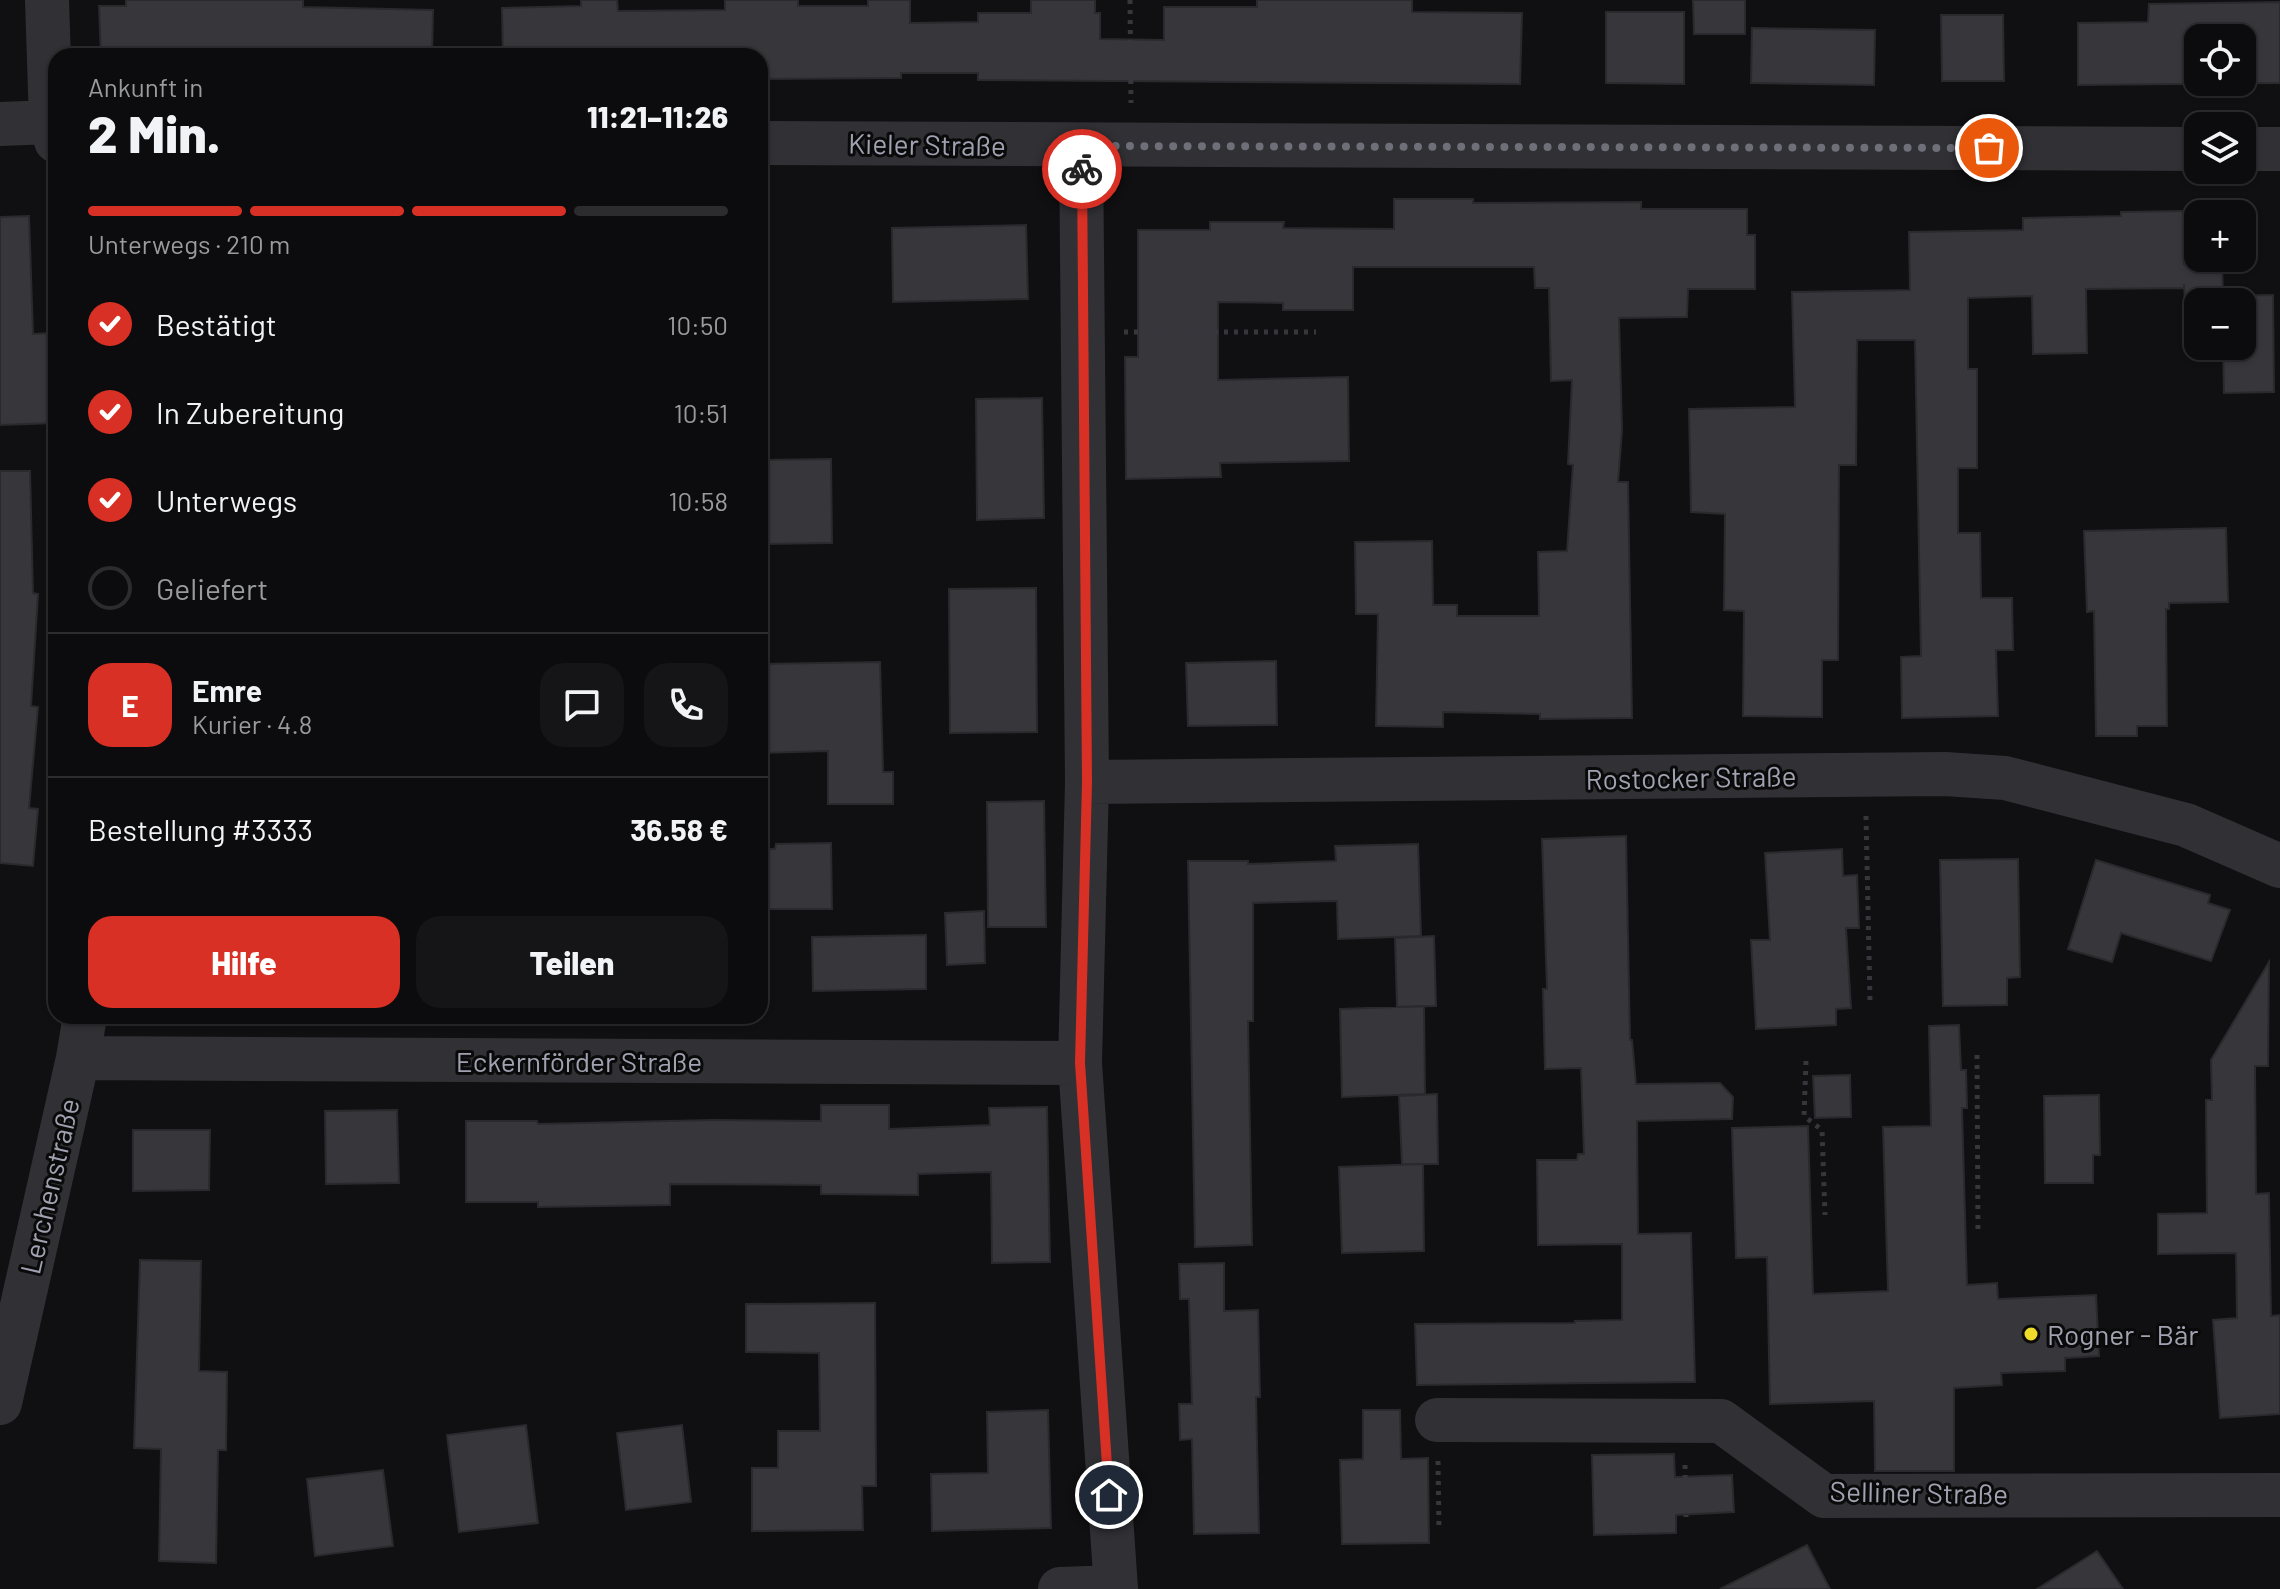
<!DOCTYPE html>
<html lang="de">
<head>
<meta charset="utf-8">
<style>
  :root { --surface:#0c0b0d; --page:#151416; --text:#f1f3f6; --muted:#9a9b9d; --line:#2c2b2e; --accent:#d93025 }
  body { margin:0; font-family:Barlow,sans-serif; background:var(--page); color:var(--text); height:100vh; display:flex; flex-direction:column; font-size:30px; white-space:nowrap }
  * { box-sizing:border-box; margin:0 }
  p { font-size:26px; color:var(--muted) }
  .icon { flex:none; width:44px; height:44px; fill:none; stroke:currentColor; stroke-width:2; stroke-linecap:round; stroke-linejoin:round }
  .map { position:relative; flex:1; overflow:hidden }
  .sheet { position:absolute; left:48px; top:48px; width:720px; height:976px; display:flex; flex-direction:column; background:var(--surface); border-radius:24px; box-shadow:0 2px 6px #0004,0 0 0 2px var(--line) }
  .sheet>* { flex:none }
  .buttons { position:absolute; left:2184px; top:24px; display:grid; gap:16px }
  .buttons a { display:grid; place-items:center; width:72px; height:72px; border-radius:16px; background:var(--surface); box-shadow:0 2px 6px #0004,0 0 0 2px var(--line); font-size:40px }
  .pin { position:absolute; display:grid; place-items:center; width:68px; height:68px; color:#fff; margin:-34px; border:4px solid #fff; border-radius:50%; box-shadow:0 2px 8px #0007 }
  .courier { position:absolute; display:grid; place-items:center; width:80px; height:80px; margin:-40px; border:6px solid #d93025; border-radius:50%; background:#fff; color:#222; box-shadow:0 2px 10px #0007 }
  .headline em { font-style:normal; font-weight:800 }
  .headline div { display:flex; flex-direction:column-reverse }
  .headline { display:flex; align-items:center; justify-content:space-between; height:136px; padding:0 40px }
  h1 { font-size:52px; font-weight:800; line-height:60px }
  .bar { display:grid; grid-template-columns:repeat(4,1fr); gap:12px 8px; align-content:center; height:96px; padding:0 40px }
  .bar i { height:10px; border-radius:6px; background:var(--line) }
  .bar .on { background:var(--accent) }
  .bar p { grid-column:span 4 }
  .line { display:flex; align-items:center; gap:20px; padding:0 40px; border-top:2px solid var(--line) }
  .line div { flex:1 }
  .round { display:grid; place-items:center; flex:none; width:84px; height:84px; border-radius:24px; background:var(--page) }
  ol { padding:0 40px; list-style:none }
  li { display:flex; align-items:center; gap:24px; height:88px }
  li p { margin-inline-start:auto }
  li .icon { padding:8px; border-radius:50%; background:var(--accent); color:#fff; stroke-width:4 }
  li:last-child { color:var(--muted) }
  li i { width:44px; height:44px; border:4px solid var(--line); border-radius:50% }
  .action { display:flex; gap:16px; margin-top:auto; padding:16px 40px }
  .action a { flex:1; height:92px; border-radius:24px; background:var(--accent); color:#fff; font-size:32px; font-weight:800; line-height:92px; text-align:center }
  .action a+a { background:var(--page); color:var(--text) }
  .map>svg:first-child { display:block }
  .building { fill:#37363b; stroke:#2a292d; stroke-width:2; fill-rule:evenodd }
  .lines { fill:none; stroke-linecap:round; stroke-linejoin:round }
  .path { stroke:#36373c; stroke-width:5; stroke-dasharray:4 6; stroke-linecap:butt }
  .street { stroke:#313035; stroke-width:44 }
  .done { stroke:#6e6f79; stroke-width:8; stroke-dasharray:0 14.4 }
  .route { stroke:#d93025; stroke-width:10 }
  .poi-dot { fill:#eedb2a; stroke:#0b0a0b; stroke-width:3 }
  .labels { text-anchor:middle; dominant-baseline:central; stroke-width:6; stroke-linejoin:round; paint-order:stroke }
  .street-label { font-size:28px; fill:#a0a2b1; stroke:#0b0a0b }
  .poi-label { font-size:28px; fill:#a0a2b1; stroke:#0b0a0b; text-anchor:start }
</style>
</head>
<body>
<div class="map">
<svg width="2280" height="1589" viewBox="0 0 2280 1589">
  <rect width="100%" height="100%" fill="#100f11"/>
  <path class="building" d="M126 0H303V7L433 10 432 56H101L99 6H126Z
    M581 0H617L618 11 725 10V0H798V6H868V0H910V23L978 22V13H1031V0H1095V13H1100V39L1164 40V7H1257V0H1412V12L1522 13 1520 84 978 80V73H901V78L760 79V56H503L502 8 581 6Z
    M1693 0H1745V34H1694Z
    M2280 2V83L2078 85V23L2148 22 2149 4ZM2198 38H2242V82H2198Z
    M1606 12H1684V84L1606 83Z
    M1941 15H2003L2004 81H1942Z
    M1752 28 1875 30 1874 85 1751 83Z
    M1394 199H1473V203L1641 202V209H1747V235H1755V289H1688L1687 317 1619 318 1622 430 1618 482H1628L1632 718 1540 719V714L1443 712V727L1376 726 1378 614H1356L1355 542 1432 541 1433 605H1457V616H1539L1538 552 1567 551 1573 465 1568 464 1572 380 1551 381 1549 288H1535L1534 267H1353V310H1283V303L1218 302V380L1348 377 1349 461 1220 463 1221 477 1126 479 1125 357H1138V230H1210V222H1284L1283 228 1394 229Z
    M2183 211 2184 264H2222L2223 296 2273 295 2274 392 2224 393 2223 346H2242V302H2185L2184 284V288L2086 289 2087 353 2033 354 2032 296 1968 298V369H1977V468H1958V533H1980L1981 598H2012L2013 650H1996L1998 716 1902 718 1901 657 1921 656 1915 340H1857L1856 465H1839L1838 660H1822V717L1743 716 1744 611 1724 610 1725 514 1691 512 1689 409 1795 407 1792 292 1910 290 1909 232 2023 230V218L2121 216V212Z
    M29 216 33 334 51 333 54 423 0 425V217Z
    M1026 225 1028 299 893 302 892 228Z
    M1042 398 1044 518 977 520 976 399Z
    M831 459 832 543 763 544 762 460Z
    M0 471H30L33 593 38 594 31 706 38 707 29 808 38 809 33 866 0 863Z
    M2226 528 2228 602 2169 603V609H2166L2167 726H2137V736H2096L2094 611 2087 612 2084 531Z
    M1036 588 1037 732 950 733 949 589Z
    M1276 661 1277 725 1188 726 1186 663Z
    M880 662 883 772H893V804H828V751L760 753V664Z
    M1044 801 1046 927H988L987 802Z
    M1626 836 1630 1040H1632L1636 1084 1720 1083 1733 1097 1732 1119 1637 1121 1638 1234 1691 1233 1695 1382 1417 1385 1415 1324 1575 1323V1321L1622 1320V1244L1538 1245 1537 1160H1577L1578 1154H1584L1581 1068 1545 1069 1543 989H1547L1542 839Z
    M831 843 832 909H760V849H775L776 844Z
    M1418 844 1421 936 1338 939 1337 901 1253 903V1021H1248L1252 1245 1195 1247 1188 861H1248V864L1336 861 1335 846Z
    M1842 849 1843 876 1857 875 1859 928H1846L1851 1008 1836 1009V1025L1756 1029 1751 940H1770L1765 853Z
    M2018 859 2020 977 2007 978V1005L1943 1006 1940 860Z
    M2096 860 2210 895 2208 903 2230 910 2211 961 2121 933 2112 962 2068 949Z
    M984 911 985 963 947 965 945 913Z
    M926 935V989L813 991 812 937Z
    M1434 936 1436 1006 1397 1007 1395 938Z
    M2269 962 2268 1066H2255L2256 1194 2269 1193 2271 1316 2280 1315V1414L2220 1418 2213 1320 2237 1318 2236 1253 2158 1254V1214L2207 1213 2206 1100H2212L2211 1060Z
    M1424 1006 1425 1094 1342 1097 1340 1009Z
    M1959 1025 1961 1070H1966L1967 1108H1962L1967 1285 1997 1283 1998 1299 2096 1295 2099 1356 2065 1358V1371L2001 1373 2002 1385 1954 1388V1471H1875L1874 1401 1770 1404 1767 1257 1736 1258 1732 1128 1808 1126 1813 1294 1888 1291 1883 1127 1931 1126 1929 1026Z
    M1850 1075 1851 1117 1815 1118 1813 1076Z
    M1437 1094 1438 1164H1402L1399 1096Z
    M2099 1095 2100 1155H2093V1183H2045L2044 1096Z
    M821 1105H889V1129L990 1125 989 1108 1047 1107 1050 1262 992 1263 991 1172 918 1174V1195L821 1194V1185L670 1184V1205L538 1207V1202H466V1121H537L538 1124 712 1120 821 1121Z
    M397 1110 399 1183 326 1184 325 1111Z
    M133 1130H210L209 1190 133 1191Z
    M1423 1164 1424 1251 1342 1253 1339 1167Z
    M140 1260 201 1261 199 1371 227 1372 226 1450H218L216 1563 159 1561 161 1449 134 1448Z
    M1224 1263V1311L1258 1310 1260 1397H1256L1259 1533 1194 1534 1192 1439 1180 1440 1179 1404H1192L1189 1299H1180L1179 1264Z
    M875 1303 876 1486H862L863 1530 752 1531V1468H778V1431H820L819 1353 746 1352V1304Z
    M1048 1410 1051 1528 932 1531 931 1474 988 1473 987 1412Z
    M1363 1410H1400L1401 1459 1428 1458 1429 1543 1342 1544 1340 1460 1363 1459Z
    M526 1425 538 1523 459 1532 447 1435Z
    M682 1425 691 1502 626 1510 617 1433Z
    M1674 1454 1675 1477 1732 1475 1734 1512 1676 1515V1533L1594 1535 1592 1455Z
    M383 1470 393 1546 315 1556 307 1479Z
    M1807 1545 1830 1589H1720Z
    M2097 1551 2123 1589H2037Z"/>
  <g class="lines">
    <path class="path" d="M1130 0 1131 103
      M1124 332H1316
      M1866 816 1870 1001
      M1977 1055 1978 1235
      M1806 1061 1804 1116 1822 1130 1825 1215
      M1438 1461 1439 1529
      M1685 1465 1686 1517"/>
    <path class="street" d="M47 0 51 122 56 141
      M0 124 51 122
      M760 143 2198 149
      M1081 146 1087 782 1080 1063 1116 1589
      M2242 149H2280
      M1087 782 1945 774 2005 778 2186 825 2280 866
      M78 1058 1080 1063
      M0 1403 78 1058 85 1016
      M1437 1420 1721 1421 1824 1496 2280 1495
      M1060 1589 1116 1587"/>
  </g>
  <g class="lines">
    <path class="done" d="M1082 169 1081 146 1989 148"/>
    <path class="route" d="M1082 169 1087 782 1080 1063 1109 1495"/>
  </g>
  <circle class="poi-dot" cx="2031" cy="1334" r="8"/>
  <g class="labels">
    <g class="street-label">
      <text transform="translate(927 144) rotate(1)">Kieler Straße</text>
      <text transform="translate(1691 777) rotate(-1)">Rostocker Straße</text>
      <text x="579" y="1061">Eckernförder Straße</text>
      <text transform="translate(49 1186) rotate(-77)">Lerchenstraße</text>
      <text transform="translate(1919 1492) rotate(1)">Selliner Straße</text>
    </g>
    <g class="poi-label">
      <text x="2047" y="1334">Rogner - Bär</text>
    </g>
  </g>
</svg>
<div class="buttons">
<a><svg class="icon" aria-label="locate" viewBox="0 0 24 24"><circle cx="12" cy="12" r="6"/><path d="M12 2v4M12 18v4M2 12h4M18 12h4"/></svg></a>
<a><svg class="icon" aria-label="layers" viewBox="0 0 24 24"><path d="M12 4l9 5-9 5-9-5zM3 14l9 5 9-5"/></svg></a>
<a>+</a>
<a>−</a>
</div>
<div class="pin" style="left:1989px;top:148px;background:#ea580c"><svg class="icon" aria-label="bag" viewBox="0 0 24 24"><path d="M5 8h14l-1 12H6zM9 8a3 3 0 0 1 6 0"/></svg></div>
<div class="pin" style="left:1109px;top:1495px;background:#1f2937"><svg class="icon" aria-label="home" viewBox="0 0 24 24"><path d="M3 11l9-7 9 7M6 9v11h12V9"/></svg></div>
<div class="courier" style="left:1082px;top:169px"><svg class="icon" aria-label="bike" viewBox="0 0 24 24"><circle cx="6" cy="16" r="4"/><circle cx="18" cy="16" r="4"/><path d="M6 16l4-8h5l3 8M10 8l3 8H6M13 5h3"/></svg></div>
<section class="sheet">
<div class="headline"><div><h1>2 Min.</h1><p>Ankunft in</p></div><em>11:21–11:26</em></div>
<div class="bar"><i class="on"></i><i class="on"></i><i class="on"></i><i></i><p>Unterwegs · 210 m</p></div>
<ol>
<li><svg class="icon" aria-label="check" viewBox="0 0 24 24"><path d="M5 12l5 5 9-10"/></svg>Bestätigt<p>10:50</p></li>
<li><svg class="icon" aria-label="check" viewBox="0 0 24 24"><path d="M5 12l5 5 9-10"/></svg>In Zubereitung<p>10:51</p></li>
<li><svg class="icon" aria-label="check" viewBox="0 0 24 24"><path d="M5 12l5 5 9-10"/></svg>Unterwegs<p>10:58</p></li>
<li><i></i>Geliefert</li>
</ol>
<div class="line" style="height:144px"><b class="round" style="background:var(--accent);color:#fff">E</b><div><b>Emre</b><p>Kurier · 4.8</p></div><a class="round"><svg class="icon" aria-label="chat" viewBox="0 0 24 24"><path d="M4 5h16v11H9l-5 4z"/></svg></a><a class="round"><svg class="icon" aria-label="phone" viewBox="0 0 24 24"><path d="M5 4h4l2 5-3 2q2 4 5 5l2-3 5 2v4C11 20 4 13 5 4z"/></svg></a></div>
<div class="line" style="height:104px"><div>Bestellung #3333</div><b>36.58 €</b></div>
<div class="action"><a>Hilfe</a><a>Teilen</a></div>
</section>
</div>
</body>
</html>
